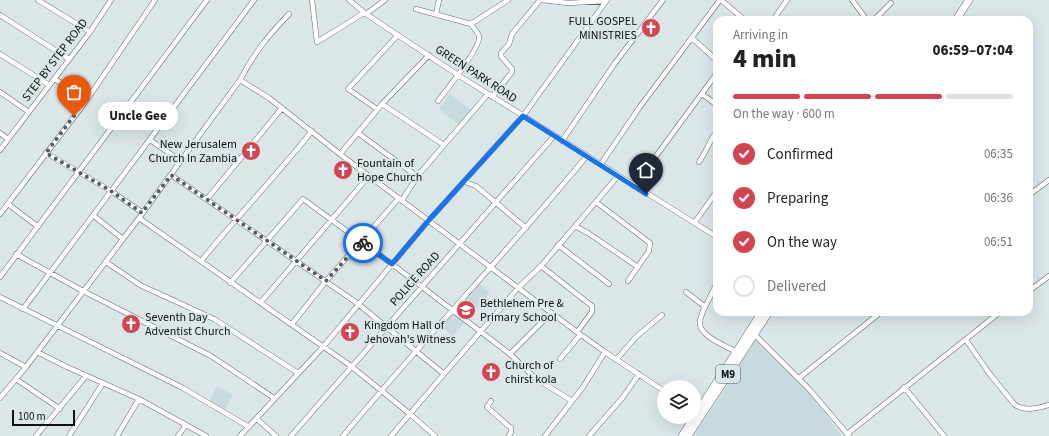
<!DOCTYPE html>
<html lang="en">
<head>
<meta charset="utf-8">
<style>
  :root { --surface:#fff; --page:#f2f2f2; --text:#222; --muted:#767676; --line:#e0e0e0; --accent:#d34351 }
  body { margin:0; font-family:"Source Sans 3",sans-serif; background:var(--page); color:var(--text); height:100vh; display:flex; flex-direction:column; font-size:15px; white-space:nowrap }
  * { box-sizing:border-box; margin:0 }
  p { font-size:13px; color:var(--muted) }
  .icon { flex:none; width:22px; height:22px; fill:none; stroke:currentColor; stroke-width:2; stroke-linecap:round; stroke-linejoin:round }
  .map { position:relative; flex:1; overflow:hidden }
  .side { position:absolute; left:713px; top:16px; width:320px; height:300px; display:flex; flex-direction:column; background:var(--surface); border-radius:12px; box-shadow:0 4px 16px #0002 }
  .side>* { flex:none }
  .buttons { position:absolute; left:657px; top:380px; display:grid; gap:8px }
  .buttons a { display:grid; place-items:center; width:44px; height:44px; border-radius:50%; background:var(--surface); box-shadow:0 4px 16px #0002; font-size:20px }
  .scale { position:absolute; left:12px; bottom:10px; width:63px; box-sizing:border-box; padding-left:4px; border:2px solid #0e1213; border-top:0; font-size:11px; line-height:14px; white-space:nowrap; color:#0e1213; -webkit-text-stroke:3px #dbe6e8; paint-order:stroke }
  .pin { position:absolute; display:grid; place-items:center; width:34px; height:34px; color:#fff; margin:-41px -17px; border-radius:50% 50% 50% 0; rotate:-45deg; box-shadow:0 0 4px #0007 }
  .pin .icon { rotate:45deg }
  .courier { position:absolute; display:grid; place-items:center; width:40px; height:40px; margin:-20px; border:3px solid #1a73e8; border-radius:50%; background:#fff; color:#222; box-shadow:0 1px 5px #0007 }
  .bubble { position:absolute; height:28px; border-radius:14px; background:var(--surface); box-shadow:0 4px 16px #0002; font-size:13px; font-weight:800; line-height:28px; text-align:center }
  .summary em { font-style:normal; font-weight:800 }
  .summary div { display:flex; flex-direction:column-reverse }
  .summary { display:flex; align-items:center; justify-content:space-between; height:68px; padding:0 20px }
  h1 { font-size:26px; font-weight:800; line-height:30px }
  .bar { display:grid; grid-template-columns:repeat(4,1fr); gap:6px 4px; align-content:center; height:48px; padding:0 20px }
  .bar i { height:5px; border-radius:3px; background:var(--line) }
  .bar .on { background:var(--accent) }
  .bar p { grid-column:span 4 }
  ol { padding:0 20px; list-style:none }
  li { display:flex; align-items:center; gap:12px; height:44px }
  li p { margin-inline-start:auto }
  li .icon { padding:4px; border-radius:50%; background:var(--accent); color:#fff; stroke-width:4 }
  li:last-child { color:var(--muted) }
  li i { width:22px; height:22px; border:2px solid var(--line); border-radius:50% }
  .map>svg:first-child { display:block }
  .built { fill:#c7dbdf }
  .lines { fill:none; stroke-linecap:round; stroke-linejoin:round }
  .minor-casing { stroke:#616b6d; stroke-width:5.5 }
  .primary-casing { stroke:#616b6d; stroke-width:8 }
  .minor { stroke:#fff; stroke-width:4.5 }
  .primary { stroke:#fff; stroke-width:7 }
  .done { stroke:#565c5e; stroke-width:4; stroke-dasharray:0 7.2 }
  .route { stroke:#1a73e8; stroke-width:5 }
  .labels { text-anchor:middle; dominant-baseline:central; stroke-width:4; stroke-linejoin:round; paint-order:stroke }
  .shield { fill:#dbe6e8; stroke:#4c5253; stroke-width:1 }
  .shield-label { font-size:11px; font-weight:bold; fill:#0e1213 }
  .poi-label { font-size:12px; fill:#0e1213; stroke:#dbe6e8; text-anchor:start }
  .street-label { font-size:12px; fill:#0e1213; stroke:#dbe6e8 }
</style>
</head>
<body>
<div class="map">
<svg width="1049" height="436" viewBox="0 0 1049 436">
  <rect width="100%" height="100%" fill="#dbe6e8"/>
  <path class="built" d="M450 94 471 110 459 125 439 109Z
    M479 283 490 293 453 336 441 326Z
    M757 338 811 395 842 436H695Z
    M217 386 233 395 224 410 209 401Z"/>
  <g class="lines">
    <g class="minor-casing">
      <path id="minor" d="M38 0 90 32
        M312 0 317 42 364 13
        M349 0 366 14 458 75 717 237
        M542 0 568 3 606 1
        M721 0 745 20
        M852 0 867 20
        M416 9 471 24 508 0
        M366 14 385 0
        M436 14 439 0
        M0 15 69 59
        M773 20 787 0
        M874 20 891 3
        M692 38 714 58
        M0 54 49 85
        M54 79 70 88 89 95
        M240 80C254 53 268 36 289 14
        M0 92 29 112
        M702 94 717 105
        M492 97 512 72V69L501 56V53L509 44 512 34 540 0
        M438 101C445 92 481 47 479 37 479 33 473 28 471 24
        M382 104 444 145
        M377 109 348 89 398 35
        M0 133 8 139
        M358 133 418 177
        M150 140 181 161
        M562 141 615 63 663 0
        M0 150 90 32 111 0
        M46 153 111 191 143 213
        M340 154 382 104 429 55
        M699 162C707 151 709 141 717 131
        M601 164 639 108 720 0
        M171 175 357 303 444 374 391 436
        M465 182 476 186 526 228
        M634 186 717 73
        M1029 195 1049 180
        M207 199 282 108
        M402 200 420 173 488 94
        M596 202 650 243 649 251 628 281
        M8 204 37 226
        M0 214 84 104 155 0
        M94 216 123 239
        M139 218 351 366 410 414 435 436
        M695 222 717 191
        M575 226 588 233 638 267
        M558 245 609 284
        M16 254 83 291 211 356 274 398
        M201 261C237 217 276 176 312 131
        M106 262 140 285 214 319 298 373
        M541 266 592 306V312L577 332
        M0 277 207 0
        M230 283 303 199 392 264 510 354 551 313
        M1029 291 1049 276
        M686 292 704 306C704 312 699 318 700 324 700 336 727 347 737 352
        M0 297 183 388 249 427
        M261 302 369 176
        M23 309 254 0
        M704 309 717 283
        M292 324 326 281 399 198
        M753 333 809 389 849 436
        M966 340 989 373 1014 404C1024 412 1038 408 1049 405
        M37 352 67 367 139 399 206 436
        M605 352 664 391
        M0 353 26 367
        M510 354 535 378 572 401
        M560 359 580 335
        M616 360 636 337 662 315
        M444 374 518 288 541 266 618 176
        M799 378 881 312
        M16 379 60 409
        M904 387 944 436
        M0 398 26 367 139 218 240 80 269 98 345 158 577 332 605 352 583 387 545 436
        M491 401 487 407 511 428V432L509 436
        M257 419 276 436
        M847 434 1000 312
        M36 436 86 376
        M69 436 103 383
        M117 436 139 399
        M178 436 186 425
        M240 436 323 347 429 220 523 116 607 0
        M291 436 554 136
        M343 436C422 341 508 251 587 156
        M589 436 623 397 639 374"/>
    </g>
    <g class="primary-casing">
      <path id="primary" d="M956 20 969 0
        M682 436 762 312
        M688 436 769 312"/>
    </g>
    <use href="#minor" class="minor"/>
    <use href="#primary" class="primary"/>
  </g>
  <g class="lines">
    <path class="done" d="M74 116 46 153 111 191 142 213 171 175 326 281 361 242 363 243"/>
    <path class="route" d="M363 243 392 264 429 220 523 116 646 194"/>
  </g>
  <defs>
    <g id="church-disc" transform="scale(1)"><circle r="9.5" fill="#d34351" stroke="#dbe6e8"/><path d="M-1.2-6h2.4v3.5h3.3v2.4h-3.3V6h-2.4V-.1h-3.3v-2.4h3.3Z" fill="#fff"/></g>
    <g id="school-disc" transform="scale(1)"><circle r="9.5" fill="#d34351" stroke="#dbe6e8"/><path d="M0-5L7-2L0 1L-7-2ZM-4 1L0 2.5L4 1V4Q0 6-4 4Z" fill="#fff"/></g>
  </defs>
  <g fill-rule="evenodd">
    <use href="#church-disc" x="651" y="28"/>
    <use href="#church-disc" x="251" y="151"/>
    <use href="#church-disc" x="343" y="170"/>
    <use href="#school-disc" x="466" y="310"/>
    <use href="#church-disc" x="131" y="324"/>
    <use href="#church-disc" x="350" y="332"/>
    <use href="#church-disc" x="491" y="372"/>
  </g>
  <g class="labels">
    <rect class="shield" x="716" y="365" width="24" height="18" rx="3"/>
    <g class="shield-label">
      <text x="728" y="374">M9</text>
    </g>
    <g class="poi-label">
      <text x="637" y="21" text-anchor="end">FULL GOSPEL<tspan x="637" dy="14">MINISTRIES</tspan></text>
      <text x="237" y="144" text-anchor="end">New Jerusalem<tspan x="237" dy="14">Church In Zambia</tspan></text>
      <text x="357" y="163">Fountain of<tspan x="357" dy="14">Hope Church</tspan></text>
      <text x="480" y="303">Bethlehem Pre &amp;<tspan x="480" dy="14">Primary School</tspan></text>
      <text x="145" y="317">Seventh Day<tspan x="145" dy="14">Adventist Church</tspan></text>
      <text x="364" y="325">Kingdom Hall of<tspan x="364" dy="14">Jehovah's Witness</tspan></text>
      <text x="505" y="365">Church of<tspan x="505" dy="14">chirst kola</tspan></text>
    </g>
    <g class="street-label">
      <text transform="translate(55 60) rotate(-53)">STEP BY STEP ROAD</text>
      <text transform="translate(476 74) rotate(33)">GREEN PARK ROAD</text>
      <text transform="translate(415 279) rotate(-48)">POLICE ROAD</text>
    </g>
  </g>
</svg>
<div class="buttons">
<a><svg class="icon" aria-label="layers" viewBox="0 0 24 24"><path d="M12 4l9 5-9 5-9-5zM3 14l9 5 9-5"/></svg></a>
</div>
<div class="scale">100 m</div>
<div class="pin" style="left:74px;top:116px;background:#ea580c"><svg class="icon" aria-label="bag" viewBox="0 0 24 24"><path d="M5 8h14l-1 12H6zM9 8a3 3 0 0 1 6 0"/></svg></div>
<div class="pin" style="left:646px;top:194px;background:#1f2937"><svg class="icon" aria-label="home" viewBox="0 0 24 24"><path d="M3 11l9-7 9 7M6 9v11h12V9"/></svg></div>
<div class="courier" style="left:363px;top:243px"><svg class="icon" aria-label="bike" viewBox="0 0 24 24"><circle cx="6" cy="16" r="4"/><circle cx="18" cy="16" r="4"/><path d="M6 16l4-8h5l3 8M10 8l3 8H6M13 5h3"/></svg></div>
<div class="bubble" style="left:98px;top:102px;width:80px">Uncle Gee</div>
<section class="side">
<div class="summary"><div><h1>4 min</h1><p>Arriving in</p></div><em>06:59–07:04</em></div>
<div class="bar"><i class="on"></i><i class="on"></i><i class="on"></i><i></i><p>On the way · 600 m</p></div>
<ol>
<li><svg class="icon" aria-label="check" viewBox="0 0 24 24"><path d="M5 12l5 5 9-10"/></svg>Confirmed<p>06:35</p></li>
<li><svg class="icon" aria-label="check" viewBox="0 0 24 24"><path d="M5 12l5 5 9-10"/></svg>Preparing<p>06:36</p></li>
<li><svg class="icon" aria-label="check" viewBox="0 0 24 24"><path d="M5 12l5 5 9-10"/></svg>On the way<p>06:51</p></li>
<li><i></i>Delivered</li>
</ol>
</section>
</div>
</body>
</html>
